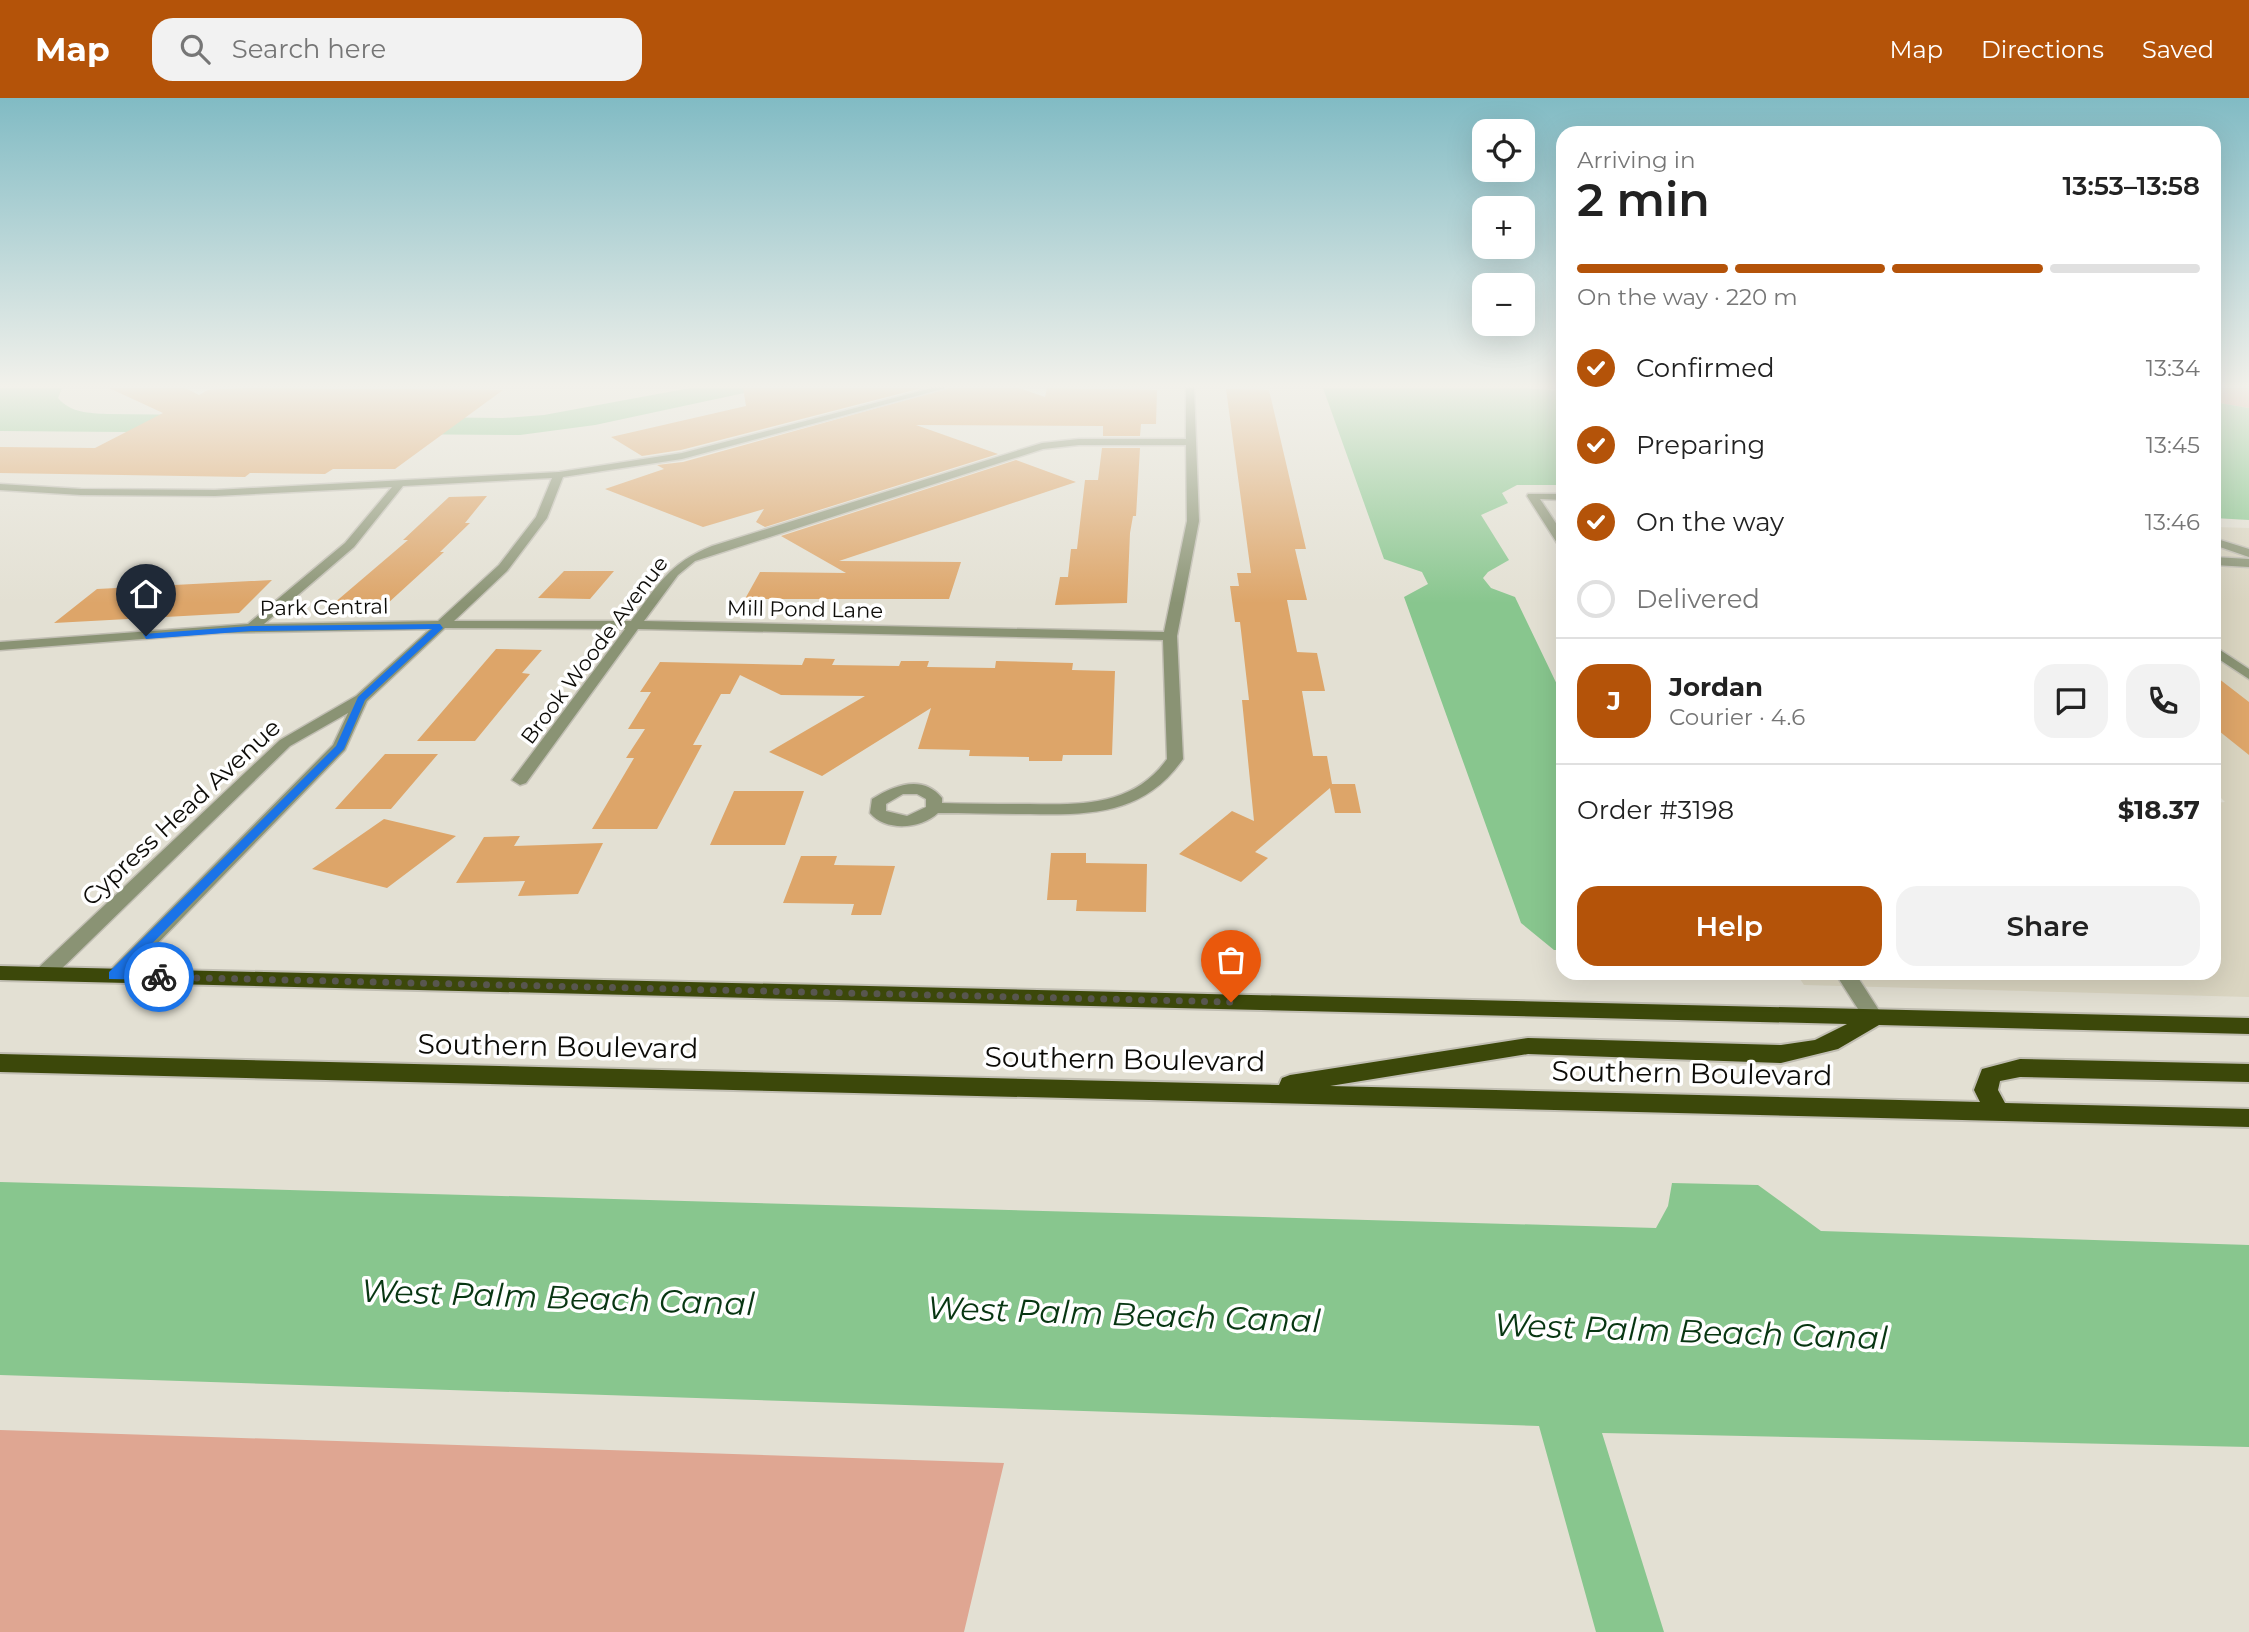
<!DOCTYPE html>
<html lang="en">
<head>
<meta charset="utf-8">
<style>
  :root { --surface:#fff; --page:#f2f2f2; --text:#222; --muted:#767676; --line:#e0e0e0; --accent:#b45309 }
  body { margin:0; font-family:Montserrat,sans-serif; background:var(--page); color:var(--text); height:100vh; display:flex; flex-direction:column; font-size:26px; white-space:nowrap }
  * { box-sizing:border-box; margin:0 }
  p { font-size:23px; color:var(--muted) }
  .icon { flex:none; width:38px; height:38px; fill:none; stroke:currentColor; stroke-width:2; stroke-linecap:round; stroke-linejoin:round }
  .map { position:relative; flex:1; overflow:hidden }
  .drawer { position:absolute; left:1556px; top:28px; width:665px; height:854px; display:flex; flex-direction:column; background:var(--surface); border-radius:21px; box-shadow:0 7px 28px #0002 }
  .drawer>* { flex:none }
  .tools { position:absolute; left:1472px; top:21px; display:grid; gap:14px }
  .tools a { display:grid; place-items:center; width:63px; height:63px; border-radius:14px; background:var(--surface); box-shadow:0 7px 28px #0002; font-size:35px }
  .pin { position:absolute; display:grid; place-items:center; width:60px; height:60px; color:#fff; margin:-72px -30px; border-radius:50% 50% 50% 0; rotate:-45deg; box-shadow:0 0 7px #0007 }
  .pin .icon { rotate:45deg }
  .courier { position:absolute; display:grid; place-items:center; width:70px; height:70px; margin:-35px; border:5px solid #1a73e8; border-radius:50%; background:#fff; color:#222; box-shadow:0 2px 9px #0007 }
  .headline em { font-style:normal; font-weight:600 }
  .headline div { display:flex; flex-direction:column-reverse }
  .headline { display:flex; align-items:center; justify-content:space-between; height:119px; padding:0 21px }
  h1 { font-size:46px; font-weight:600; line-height:52px }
  .bar { display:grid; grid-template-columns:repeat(4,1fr); gap:10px 7px; align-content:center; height:84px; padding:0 21px }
  .bar i { height:9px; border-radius:5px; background:var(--line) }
  .bar .on { background:var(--accent) }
  .bar p { grid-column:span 4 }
  .line { display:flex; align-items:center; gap:18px; padding:0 21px; border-top:2px solid var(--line) }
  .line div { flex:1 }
  .round { display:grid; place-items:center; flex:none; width:74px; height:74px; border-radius:21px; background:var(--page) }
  ol { padding:0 21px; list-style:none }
  li { display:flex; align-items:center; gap:21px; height:77px }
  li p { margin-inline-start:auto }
  li .icon { padding:7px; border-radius:50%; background:var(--accent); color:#fff; stroke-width:4 }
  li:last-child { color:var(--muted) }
  li i { width:38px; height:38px; border:4px solid var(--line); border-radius:50% }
  .button { display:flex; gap:14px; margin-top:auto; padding:14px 21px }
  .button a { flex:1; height:80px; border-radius:21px; background:var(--accent); color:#fff; font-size:28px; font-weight:600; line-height:80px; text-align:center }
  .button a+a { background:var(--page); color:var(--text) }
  header { display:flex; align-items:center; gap:42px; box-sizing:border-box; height:98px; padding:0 35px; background:var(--accent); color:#fff }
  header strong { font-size:33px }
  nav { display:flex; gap:38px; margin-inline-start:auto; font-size:24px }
  .search { width:490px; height:63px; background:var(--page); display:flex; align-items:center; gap:18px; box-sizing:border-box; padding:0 24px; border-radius:21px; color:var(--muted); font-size:26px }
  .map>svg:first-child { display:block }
  .built { fill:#dad5c1 }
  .green { fill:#dfa692 }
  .water { fill:#88c68e }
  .building { fill:#dda569 }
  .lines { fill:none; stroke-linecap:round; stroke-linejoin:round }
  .service-casing { stroke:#c1beb3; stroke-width:3 }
  .minor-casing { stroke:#c1beb3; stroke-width:3 }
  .trunk-casing { stroke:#c1beb3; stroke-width:4 }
  .service { fill:#8a9374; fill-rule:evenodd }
  .minor { fill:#8a9374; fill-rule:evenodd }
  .trunk { fill:#3c480a; fill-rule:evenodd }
  .route { fill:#1a73e8 }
  .done { stroke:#58564f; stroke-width:7; stroke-dasharray:0 12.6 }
  .labels { text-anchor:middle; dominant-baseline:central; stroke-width:7; stroke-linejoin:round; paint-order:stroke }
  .far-street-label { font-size:21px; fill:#0d0c08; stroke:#fff }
  .street-label { font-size:24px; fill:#0d0c08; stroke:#fff }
  .near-street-label { font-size:28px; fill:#0d0c08; stroke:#fff }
  .near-water-label { font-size:32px; font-style:italic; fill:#083612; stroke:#fff }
</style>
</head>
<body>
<header>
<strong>Map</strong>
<div class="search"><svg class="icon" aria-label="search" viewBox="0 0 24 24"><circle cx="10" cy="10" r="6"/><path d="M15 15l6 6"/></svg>Search here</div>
<nav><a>Map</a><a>Directions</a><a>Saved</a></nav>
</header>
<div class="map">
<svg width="2249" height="1534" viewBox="0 0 2249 1534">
  <rect width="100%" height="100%" fill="#e3e0d3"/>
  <path class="built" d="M2214 429 2249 430V899L1804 887 1796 875H2214V705L2225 704 2214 693Z"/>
  <path class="green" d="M2214 290H2249V310L2214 304Z
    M0 1332 1004 1365 964 1534H0Z"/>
  <path class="water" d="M0 290H62L58 300C71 315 89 315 107 316L503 320 544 317 690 290H768L595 327 520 337 0 333Z
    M1323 290H1527L1563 293V387H1517L1502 395 1508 405 1481 417 1509 462 1488 474 1483 480 1491 490 1515 499 1563 599V852H1554L1521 825 1404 499 1428 486 1422 474 1384 461Z
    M2214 304 2249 310V422L2214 420Z
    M0 1084 1656 1130 1668 1108 1672 1085 1758 1087 1821 1133 2249 1147V1349L1602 1335 1664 1534H1596L1539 1328 0 1277Z"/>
  <path class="building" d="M109 290H185L199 297 208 292 242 290 503 292 395 371H333L325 376 250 375 245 379 0 375V349L95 350 163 315Z
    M743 290H922L681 352 642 358 611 339 746 308Z
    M949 290H1019L1045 299 1047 290 1157 292 1156 326H1141L1140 338H1103V328L916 327 998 356 765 429 756 424 764 411 703 429 605 391 664 371 657 367 683 364Z
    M1226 291 1269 292 1306 451H1295L1307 502H1287L1297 554 1317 555 1325 593H1302L1313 658H1327L1332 686H1355L1361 715H1335L1330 690 1255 754 1268 760 1241 784 1179 756 1232 713 1254 723 1242 602H1249L1240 524H1235L1230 488H1239L1237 475H1251Z
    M1102 350H1140L1136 418H1133L1130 435 1127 505 1055 507 1060 479H1068L1071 451H1077L1085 382H1098Z
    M1016 362 1076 384 839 463 961 464 949 501H745L760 474 846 475 781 438Z
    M487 398 465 425H470L440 454H444L387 506H333L408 442H403L449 399Z
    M564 473H614L590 501 538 500Z
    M272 482 239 515 54 525 97 491Z
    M496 551 542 552 522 575 530 576 475 643H417Z
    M805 560 835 561 832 567 899 568 901 563H929L927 569 995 570 996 563 1073 565 1072 572 1115 573 1112 657H1063L1062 663H1029V659L969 658 970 652 918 651 931 610 822 678 769 654 865 598 781 597 740 577 730 596H721L693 647H702L657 731H592L634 660H626L645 631H628L651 594H640L660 564 802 567Z
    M2214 577 2249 604V657L2214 629Z
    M385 656H438L391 711H335Z
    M734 693H804L785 747H710Z
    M384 721 456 738 387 790 312 771Z
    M520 738 514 748 603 745 578 796 518 798 525 783 456 785 484 739Z
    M1051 755H1086V765L1147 766 1146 814 1076 813 1077 802H1047Z
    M801 758H837L834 767 895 768 881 817H851L854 806 783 805Z"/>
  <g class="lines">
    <g class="service-casing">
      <path id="service" d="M1528 396H1563V402L1540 401 1563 436V448L1557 445 1527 398Z
        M2214 440 2249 451V459L2214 447Z
        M2214 459 2249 461V469L2214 467Z
        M2214 548 2249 571V581L2214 558Z
        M1835 875H1855L1884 920 1881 925H1867Z"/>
    </g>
    <g class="minor-casing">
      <path id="minor" d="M932 290H946L682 361 563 379 547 420 507 473 454 523H631C658 487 669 465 712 448L1042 345 1079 341H1186V290H1194L1199 423 1177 538 1183 661C1144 717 1091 717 1030 716 999 716 969 715 938 715 921 731 886 734 870 715L872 701C894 687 923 676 942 700V705C971 706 1000 706 1029 706 1081 707 1134 708 1167 661L1163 542 638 531 526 685 520 687 512 682 625 531 445 530 367 603 345 652 121 883H107L104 878 333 647 348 615 290 648 51 881H37L34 876 37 871 280 642 356 598 430 531 220 535 0 552V544L248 526 345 445 392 389 215 398 81 397 0 392V386L81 391 215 392 559 374 682 355ZM1079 347H1186L1187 423 1164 534 644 523 678 477 695 463 1043 351ZM552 380 536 419 499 467 438 523 264 526 354 449 403 388ZM903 696H917L926 701V709L907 718 886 713V706Z"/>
    </g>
    <g class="trunk-casing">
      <path id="trunk" d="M0 868 2249 920V936L1879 927 1838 951 1781 965 1528 956 1330 988 1980 1004 1974 992 1982 971 2020 961 2249 966V984L2020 979 2000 983 1998 992 2005 1005 2249 1011V1029L0 974V956L1279 987 1282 980 1290 977 1528 940 1781 947 1815 942 1847 926 0 882Z"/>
    </g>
    <use href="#service" class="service"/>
    <use href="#minor" class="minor"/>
    <use href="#trunk" class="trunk"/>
  </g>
  <linearGradient id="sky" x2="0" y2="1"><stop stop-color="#81bbc4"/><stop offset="0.57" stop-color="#f2f1eb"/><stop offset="1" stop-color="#f2f1eb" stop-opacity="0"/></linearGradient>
  <rect width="2249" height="505" fill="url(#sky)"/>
  <path class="route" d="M440 526 443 530 365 602 344 651 125 873 159 874 163 875V882L109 881V874L336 648 358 599 432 531 251 533 146 541 143 536 251 528Z"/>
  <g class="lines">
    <path class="done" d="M159 879 1231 904"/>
  </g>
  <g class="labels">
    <g class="far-street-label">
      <text transform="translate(324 509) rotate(-1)">Park Central</text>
      <text transform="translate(805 511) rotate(1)">Mill Pond Lane</text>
      <text transform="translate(594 552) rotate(-53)">Brook Woode Avenue</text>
    </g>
    <g class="street-label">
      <text transform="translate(181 714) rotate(-43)">Cypress Head Avenue</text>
    </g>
    <g class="near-street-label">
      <text transform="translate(558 948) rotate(1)">Southern Boulevard</text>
      <text transform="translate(1125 961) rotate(1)">Southern Boulevard</text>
      <text transform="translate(1692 975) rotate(1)">Southern Boulevard</text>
    </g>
    <g class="near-water-label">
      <text transform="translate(558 1199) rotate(2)">West Palm Beach Canal</text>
      <text transform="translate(1124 1216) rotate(2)">West Palm Beach Canal</text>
      <text transform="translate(1691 1233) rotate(2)">West Palm Beach Canal</text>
    </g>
  </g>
</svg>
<div class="tools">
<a><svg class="icon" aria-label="locate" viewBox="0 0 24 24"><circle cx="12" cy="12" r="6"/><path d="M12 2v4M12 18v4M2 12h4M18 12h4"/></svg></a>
<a>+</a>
<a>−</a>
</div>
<div class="pin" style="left:1231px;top:904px;background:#ea580c"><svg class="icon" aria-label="bag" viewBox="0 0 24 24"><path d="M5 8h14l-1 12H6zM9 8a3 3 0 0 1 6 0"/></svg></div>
<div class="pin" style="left:146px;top:538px;background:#1f2937"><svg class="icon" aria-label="home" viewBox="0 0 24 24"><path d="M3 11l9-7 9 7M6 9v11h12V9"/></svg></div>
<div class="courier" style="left:159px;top:879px"><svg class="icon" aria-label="bike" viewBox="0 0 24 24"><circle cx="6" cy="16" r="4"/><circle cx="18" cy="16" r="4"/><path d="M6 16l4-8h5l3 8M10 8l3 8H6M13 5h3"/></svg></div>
<section class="drawer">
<div class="headline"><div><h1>2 min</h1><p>Arriving in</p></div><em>13:53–13:58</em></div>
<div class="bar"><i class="on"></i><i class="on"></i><i class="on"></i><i></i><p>On the way · 220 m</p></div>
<ol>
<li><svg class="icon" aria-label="check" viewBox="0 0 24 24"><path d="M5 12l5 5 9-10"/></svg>Confirmed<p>13:34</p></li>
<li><svg class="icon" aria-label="check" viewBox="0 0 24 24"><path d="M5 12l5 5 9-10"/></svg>Preparing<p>13:45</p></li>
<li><svg class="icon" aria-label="check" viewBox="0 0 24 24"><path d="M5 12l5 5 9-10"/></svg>On the way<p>13:46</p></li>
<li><i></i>Delivered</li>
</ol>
<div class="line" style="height:126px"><b class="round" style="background:var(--accent);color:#fff">J</b><div><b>Jordan</b><p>Courier · 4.6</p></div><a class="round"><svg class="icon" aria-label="chat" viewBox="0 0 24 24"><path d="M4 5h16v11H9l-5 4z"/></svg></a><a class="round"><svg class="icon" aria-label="phone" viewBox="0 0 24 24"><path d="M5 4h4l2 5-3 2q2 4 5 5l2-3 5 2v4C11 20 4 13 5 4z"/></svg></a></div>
<div class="line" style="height:91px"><div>Order #3198</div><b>$18.37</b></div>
<div class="button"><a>Help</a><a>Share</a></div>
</section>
</div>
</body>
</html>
